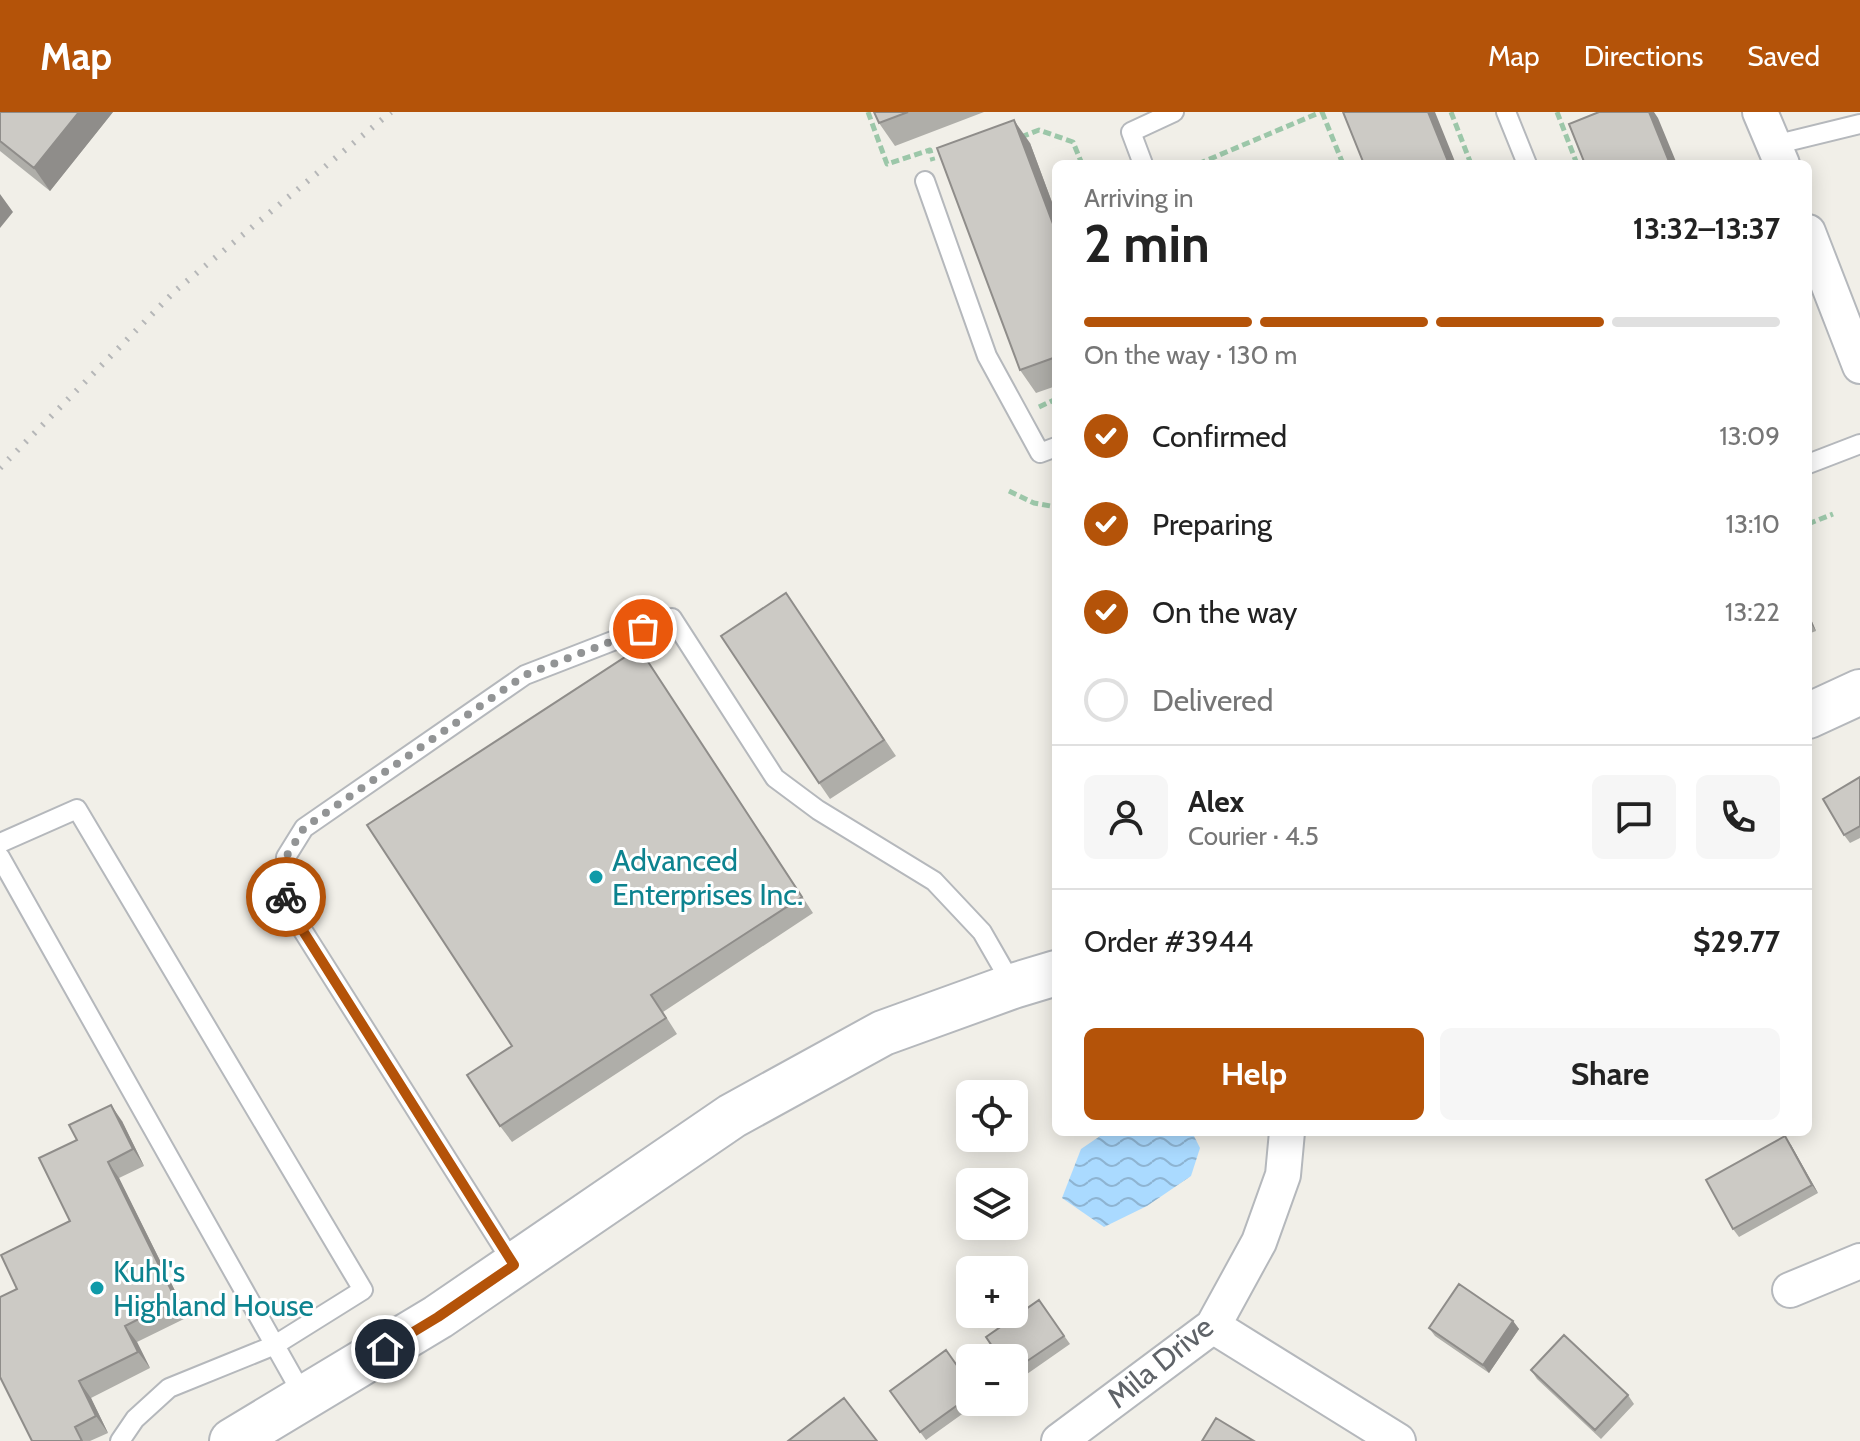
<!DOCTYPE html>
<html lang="en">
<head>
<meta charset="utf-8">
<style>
  :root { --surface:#fff; --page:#f6f6f6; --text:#222; --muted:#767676; --line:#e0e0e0; --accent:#b45309 }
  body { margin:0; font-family:Cabin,sans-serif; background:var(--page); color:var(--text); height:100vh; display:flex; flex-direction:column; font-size:30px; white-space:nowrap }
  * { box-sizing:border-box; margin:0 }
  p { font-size:26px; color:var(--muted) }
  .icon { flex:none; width:44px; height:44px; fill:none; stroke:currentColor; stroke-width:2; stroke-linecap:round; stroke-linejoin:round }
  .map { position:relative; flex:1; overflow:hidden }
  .side { position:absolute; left:1052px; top:48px; width:760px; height:976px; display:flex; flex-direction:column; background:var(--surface); border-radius:12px; box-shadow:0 4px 20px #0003 }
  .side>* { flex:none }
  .controls { position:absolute; left:956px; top:968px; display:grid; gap:16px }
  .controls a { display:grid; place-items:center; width:72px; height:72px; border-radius:12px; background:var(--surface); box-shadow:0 4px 20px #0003; font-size:40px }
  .pin { position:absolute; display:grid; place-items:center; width:68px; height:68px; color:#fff; margin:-34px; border:4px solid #fff; border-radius:50%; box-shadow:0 2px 8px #0007 }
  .courier { position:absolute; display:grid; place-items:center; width:80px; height:80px; margin:-40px; border:6px solid #b45309; border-radius:50%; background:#fff; color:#222; box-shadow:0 2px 10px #0007 }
  .summary em { font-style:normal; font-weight:700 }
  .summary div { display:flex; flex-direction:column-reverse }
  .summary { display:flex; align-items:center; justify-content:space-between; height:136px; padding:0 32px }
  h1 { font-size:52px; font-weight:700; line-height:60px }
  .bar { display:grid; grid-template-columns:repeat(4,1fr); gap:12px 8px; align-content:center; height:96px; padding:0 32px }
  .bar i { height:10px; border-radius:6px; background:var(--line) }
  .bar .on { background:var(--accent) }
  .bar p { grid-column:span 4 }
  .line { display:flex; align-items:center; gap:20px; padding:0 32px; border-top:2px solid var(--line) }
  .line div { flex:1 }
  .round { display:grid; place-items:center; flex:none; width:84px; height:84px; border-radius:12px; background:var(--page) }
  ol { padding:0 32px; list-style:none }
  li { display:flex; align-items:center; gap:24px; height:88px }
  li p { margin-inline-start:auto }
  li .icon { padding:8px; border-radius:50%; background:var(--accent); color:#fff; stroke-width:4 }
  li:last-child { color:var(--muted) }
  li i { width:44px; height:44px; border:4px solid var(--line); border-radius:50% }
  .primary-button { display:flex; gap:16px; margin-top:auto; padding:16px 32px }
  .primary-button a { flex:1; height:92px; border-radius:12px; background:var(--accent); color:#fff; font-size:32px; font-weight:700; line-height:92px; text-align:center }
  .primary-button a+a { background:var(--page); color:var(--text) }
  header { display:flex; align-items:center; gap:48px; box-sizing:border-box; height:112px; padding:0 40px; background:var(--accent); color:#fff }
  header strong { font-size:38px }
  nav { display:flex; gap:44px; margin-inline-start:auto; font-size:28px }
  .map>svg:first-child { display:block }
  .water { fill:url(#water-waves) }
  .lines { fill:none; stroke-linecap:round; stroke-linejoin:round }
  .service-casing { stroke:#b5b8bc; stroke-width:22 }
  .minor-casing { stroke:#b5b8bc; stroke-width:38 }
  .tertiary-casing { stroke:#b5b8bc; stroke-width:48 }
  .path { stroke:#9cc7a9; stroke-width:5; stroke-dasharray:8 4; stroke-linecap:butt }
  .service { stroke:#fff; stroke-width:18 }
  .minor { stroke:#fff; stroke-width:34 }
  .tertiary { stroke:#fff; stroke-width:44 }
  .rail { stroke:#b6b7b8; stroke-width:6; stroke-dasharray:2 10; stroke-linecap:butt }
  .wall { fill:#afaea9 }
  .shaded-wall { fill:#8f8d8a }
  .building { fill:#cccac5; stroke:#8f8d8a; stroke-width:2 }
  .done { stroke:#929495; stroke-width:8; stroke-dasharray:0 14.4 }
  .route { stroke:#b45309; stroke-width:10 }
  .culture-dot { fill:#0f9aa8; stroke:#fff; stroke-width:3 }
  .labels { text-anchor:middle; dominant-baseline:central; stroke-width:6; stroke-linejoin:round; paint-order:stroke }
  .culture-label { font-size:30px; fill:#0d838f; stroke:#fff; text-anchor:start }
  .street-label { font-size:30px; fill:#5f6368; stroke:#fff }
</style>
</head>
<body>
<header>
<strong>Map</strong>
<nav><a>Map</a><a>Directions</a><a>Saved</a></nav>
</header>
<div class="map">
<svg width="1860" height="1329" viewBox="0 0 1860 1329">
  <defs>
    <pattern id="water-waves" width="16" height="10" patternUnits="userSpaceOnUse" patternTransform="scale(2)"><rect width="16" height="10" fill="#aadaff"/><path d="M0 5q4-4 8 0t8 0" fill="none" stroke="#8eb4d2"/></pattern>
  </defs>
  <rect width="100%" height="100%" fill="#f1efe8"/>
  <path class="water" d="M1106 1020H1192L1200 1036 1191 1064 1147 1094 1104 1115 1062 1086 1081 1037Z"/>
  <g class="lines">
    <g class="service-casing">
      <path id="service" d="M1506 0 1527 52
        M1774 33 1860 12
        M1143 52 1131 20 1174 0
        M925 69 987 244 1040 341 1056 335
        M1808 352 1860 332
        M0 731 77 697 363 1178 275 1233 169 1276 135 1307 120 1329
        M0 745 304 1285
        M514 1153 286 792V745L304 716 525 563 672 506 775 666 818 698 934 769 982 820 1013 874"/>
    </g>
    <g class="minor-casing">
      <path id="minor" d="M1760 0 1782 52
        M1808 120 1860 254
        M1790 1178 1860 1149
        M1213 1214 1398 1329
        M1059 1329 1213 1214 1259 1130 1283 1063 1287 1020"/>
    </g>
    <g class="tertiary-casing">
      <path id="tertiary" d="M1808 604 1860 580
        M232 1329 438 1205 732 1004 883 921 1013 874 1056 861"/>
    </g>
    <path class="path" d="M868 0 887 52 930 38 933 49
      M1322 0 1343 52
      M1451 0 1471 52
      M1557 0 1577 52
      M1021 25 1039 18 1073 30 1082 52
      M1198 52 1321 0
      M1039 295 1056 287
      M1009 379 1034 391 1056 395
      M1808 412 1833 402"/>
    <use href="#service" class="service"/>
    <use href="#minor" class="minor"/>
    <use href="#tertiary" class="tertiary"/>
    <path class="rail" d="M0 356 175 179 391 0"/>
  </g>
  <path class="wall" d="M0 0H113L50 79 0 39Z
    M874 0H984L895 34 879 11Z
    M1030 31 1056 101V274L1036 281 1020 258Z
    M786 481 896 644 830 687 819 671Z
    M1808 500 1816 519 1808 522Z
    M639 536 813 801 663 900 677 922 512 1030 500 1014 512 934Z
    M1860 665V726L1850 731 1844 723Z
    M122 1009 144 1054 119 1066 188 1205 137 1230 150 1256 91 1286 108 1321 90 1329H32L17 1177 70 1109Z
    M1791 1033 1818 1081 1739 1125 1733 1117Z
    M1039 1188 1070 1232 1017 1269 1014 1266V1246Z
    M1513 1209 1519 1217 1489 1261 1435 1224 1429 1216Z
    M1531 1258 1628 1283 1634 1292 1601 1327 1537 1267Z
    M970 1272V1290H979L926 1328 890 1279Z"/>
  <path class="shaded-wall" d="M79 0H113L50 79 34 56Z
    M1428 0H1435L1456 52H1449Z
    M1649 0H1654L1658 6 1677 52H1670Z
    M1014 8 1030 31 1056 101V120Z
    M0 82 13 100 0 116Z
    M1808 500 1816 519 1808 507Z
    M111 993 122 1009 144 1054 133 1037Z
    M1785 1024 1791 1033 1818 1081 1812 1073Z
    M108 1050 119 1066 188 1205 176 1188Z
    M1513 1209 1519 1217 1489 1261 1483 1253Z
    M125 1214 137 1230 150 1256 138 1240Z
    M79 1269 91 1286 108 1321 96 1304Z"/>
  <path class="building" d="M0 0H79L34 56 0 29Z
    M874 0H908L879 11Z
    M1343 0H1428L1449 52H1364Z
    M1599 0H1649L1670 52H1585L1569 12Z
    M1014 8 1056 120V245L1020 258 937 36Z
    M786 481 884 628 819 671 721 524Z
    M639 536 802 785 651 883 666 906 500 1014 467 963 512 934 367 713Z
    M1860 665V714L1844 723 1823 687Z
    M111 993 133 1037 108 1050 176 1188 125 1214 138 1240 79 1269 96 1304 75 1315 82 1329H32L0 1265V1185L17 1177 1 1143 70 1109 39 1046 77 1028 69 1013Z
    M1785 1024 1812 1073 1733 1117 1706 1068Z
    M1459 1172 1513 1209 1483 1253 1429 1216Z
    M1039 1188 1064 1224 1014 1258V1246H1000L986 1225Z
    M1564 1223 1628 1283 1595 1318 1531 1258Z
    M946 1238 970 1272V1284L920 1320 890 1279Z
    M844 1286 877 1329H788Z
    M1216 1306 1254 1329H1202Z"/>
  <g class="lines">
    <path class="done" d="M286 785V745L304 716 525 563 643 517"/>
    <path class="route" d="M286 785V792L514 1153 438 1205 385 1237"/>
  </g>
  <g class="culture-dot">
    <circle cx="596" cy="765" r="8"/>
    <circle cx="97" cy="1176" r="8"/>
  </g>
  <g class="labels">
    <g class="culture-label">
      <text x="612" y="748">Advanced<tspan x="612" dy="34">Enterprises Inc.</tspan></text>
      <text x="113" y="1159">Kuhl's<tspan x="113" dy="34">Highland House</tspan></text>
    </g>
    <g class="street-label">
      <text transform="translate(1160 1250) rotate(-39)">Mila Drive</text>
    </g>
  </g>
</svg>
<div class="controls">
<a><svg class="icon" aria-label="locate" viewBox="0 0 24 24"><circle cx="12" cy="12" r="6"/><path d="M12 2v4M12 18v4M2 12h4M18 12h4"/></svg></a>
<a><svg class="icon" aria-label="layers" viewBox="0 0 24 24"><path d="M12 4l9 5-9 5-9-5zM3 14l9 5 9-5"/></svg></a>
<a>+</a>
<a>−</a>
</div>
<div class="pin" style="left:643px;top:517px;background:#ea580c"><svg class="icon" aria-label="bag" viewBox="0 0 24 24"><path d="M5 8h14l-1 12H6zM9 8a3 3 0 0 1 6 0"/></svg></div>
<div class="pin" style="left:385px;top:1237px;background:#1f2937"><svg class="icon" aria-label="home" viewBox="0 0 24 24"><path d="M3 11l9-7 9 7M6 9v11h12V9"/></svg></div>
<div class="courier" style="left:286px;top:785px"><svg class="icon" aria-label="bike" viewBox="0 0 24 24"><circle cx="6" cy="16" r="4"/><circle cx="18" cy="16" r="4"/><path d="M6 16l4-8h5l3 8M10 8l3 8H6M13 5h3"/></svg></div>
<section class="side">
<div class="summary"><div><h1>2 min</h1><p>Arriving in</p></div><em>13:32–13:37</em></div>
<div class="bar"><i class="on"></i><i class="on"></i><i class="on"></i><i></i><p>On the way · 130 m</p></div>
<ol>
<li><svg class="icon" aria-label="check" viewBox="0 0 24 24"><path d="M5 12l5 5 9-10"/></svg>Confirmed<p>13:09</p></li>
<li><svg class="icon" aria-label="check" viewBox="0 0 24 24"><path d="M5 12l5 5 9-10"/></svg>Preparing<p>13:10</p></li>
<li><svg class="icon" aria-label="check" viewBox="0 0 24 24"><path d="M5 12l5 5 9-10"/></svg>On the way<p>13:22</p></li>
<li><i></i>Delivered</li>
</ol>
<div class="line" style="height:144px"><a class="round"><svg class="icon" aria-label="person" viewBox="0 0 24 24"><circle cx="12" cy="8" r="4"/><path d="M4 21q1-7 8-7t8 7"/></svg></a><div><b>Alex</b><p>Courier · 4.5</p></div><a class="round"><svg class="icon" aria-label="chat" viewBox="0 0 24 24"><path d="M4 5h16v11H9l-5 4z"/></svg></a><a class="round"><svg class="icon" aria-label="phone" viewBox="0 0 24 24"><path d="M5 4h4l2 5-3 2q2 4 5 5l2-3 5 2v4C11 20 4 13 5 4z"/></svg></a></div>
<div class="line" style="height:104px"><div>Order #3944</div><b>$29.77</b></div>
<div class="primary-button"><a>Help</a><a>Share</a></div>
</section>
</div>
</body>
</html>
